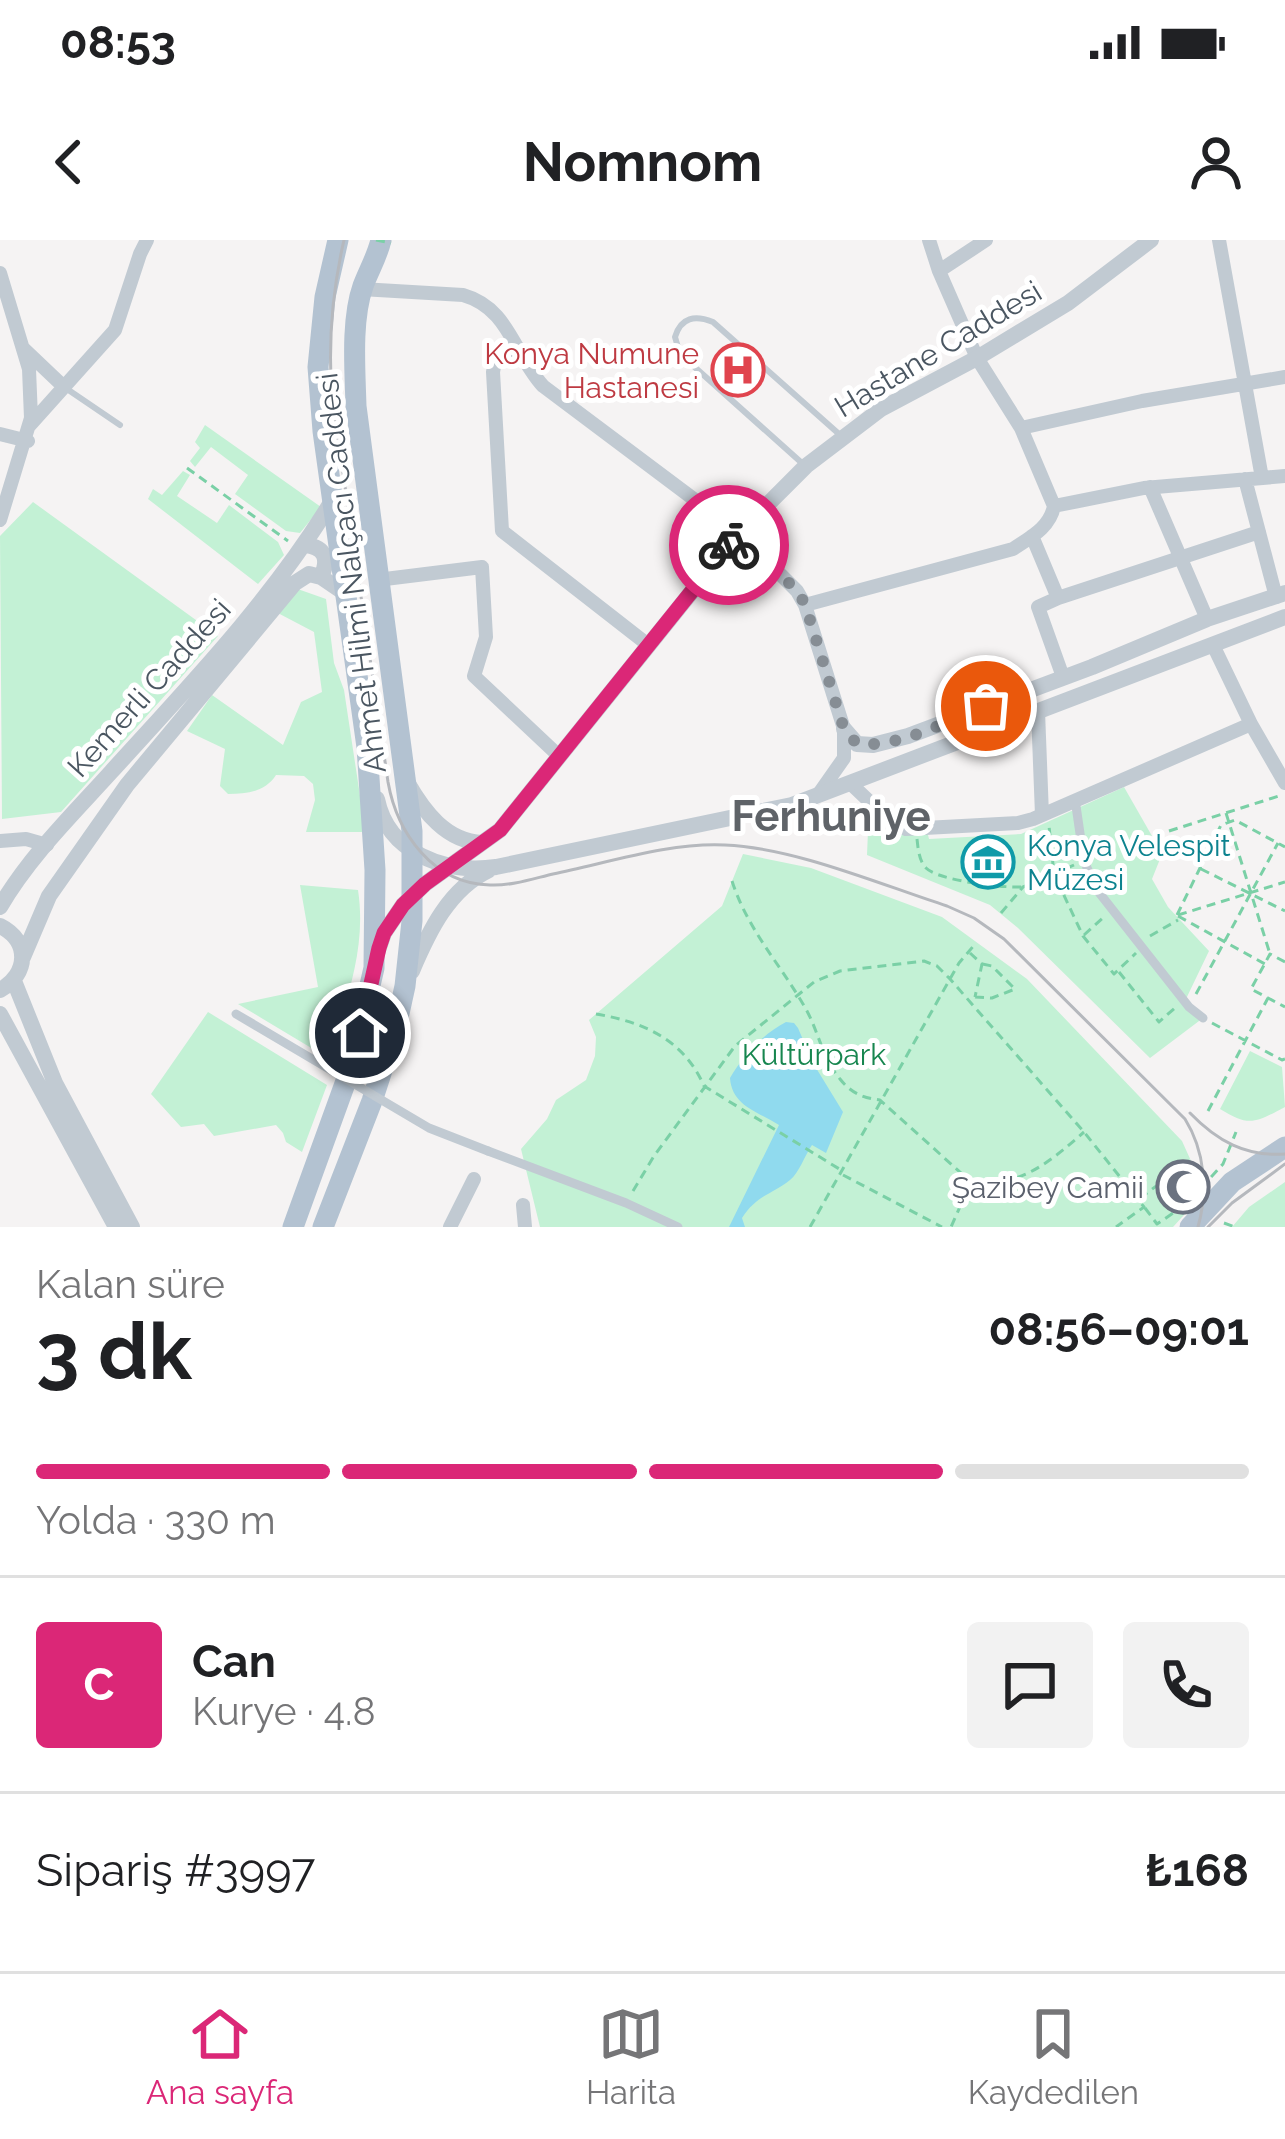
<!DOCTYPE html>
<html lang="tr">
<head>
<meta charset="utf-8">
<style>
  :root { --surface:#fff; --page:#f2f2f2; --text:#202124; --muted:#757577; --line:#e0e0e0; --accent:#db2777 }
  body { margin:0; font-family:Raleway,sans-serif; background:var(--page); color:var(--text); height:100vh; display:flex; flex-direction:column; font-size:45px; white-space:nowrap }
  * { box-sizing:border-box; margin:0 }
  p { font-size:39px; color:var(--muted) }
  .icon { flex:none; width:66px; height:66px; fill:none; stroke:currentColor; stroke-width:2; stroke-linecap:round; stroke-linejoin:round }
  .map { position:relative; height:987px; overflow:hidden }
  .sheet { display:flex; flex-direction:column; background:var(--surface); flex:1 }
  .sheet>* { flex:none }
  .pin { position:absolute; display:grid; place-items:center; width:102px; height:102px; color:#fff; margin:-51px; border:6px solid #fff; border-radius:50%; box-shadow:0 3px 12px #0007 }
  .courier { position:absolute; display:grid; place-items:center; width:120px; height:120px; margin:-60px; border:9px solid #db2777; border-radius:50%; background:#fff; color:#222; box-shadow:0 3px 15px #0007 }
  .headline em { font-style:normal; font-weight:700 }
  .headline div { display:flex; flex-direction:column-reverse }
  .headline { display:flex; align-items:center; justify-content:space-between; height:204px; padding:0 36px }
  h1 { font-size:78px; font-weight:700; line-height:90px }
  .bar { display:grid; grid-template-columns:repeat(4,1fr); gap:18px 12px; align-content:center; height:144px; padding:0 36px }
  .bar i { height:15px; border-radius:9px; background:var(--line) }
  .bar .current { background:var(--accent) }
  .bar p { grid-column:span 4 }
  .line { display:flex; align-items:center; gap:30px; padding:0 36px; border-top:3px solid var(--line) }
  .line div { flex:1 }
  .round { display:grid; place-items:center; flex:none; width:126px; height:126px; border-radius:12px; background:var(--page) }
  .status { display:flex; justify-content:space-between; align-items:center; height:84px; padding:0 60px; background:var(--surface); direction:ltr }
  .status svg { height:33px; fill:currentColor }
  header { display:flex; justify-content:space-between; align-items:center; height:156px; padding:0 36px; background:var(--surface); font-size:54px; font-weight:700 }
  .tab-bar { display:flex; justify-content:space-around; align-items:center; height:168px; border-top:3px solid var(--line); background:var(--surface); font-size:33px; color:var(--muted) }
  .tab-bar a { display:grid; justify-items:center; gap:6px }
  .tab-bar .current { color:var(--accent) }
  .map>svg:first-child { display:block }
  .green { fill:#c3f1d5 }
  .water { fill:#90daee }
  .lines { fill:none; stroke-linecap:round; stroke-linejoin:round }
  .path { stroke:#7ad0a6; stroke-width:3; stroke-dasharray:9 6; stroke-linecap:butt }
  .service { stroke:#c1cad2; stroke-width:6 }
  .pedestrian { stroke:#c1cad2; stroke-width:9 }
  .minor { stroke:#c1cad2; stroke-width:14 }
  .tertiary { stroke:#c1cad2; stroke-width:16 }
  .primary { stroke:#b3c2d1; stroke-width:21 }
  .tram { stroke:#b5b8bd; stroke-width:3 }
  .path-bridge { stroke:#7ad0a6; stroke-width:3; stroke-dasharray:9 6; stroke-linecap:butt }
  .pedestrian-bridge { stroke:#c1cad2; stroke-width:9 }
  .done { stroke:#868d94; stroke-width:12; stroke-dasharray:0 21.6 }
  .route { stroke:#db2777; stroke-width:15 }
  .labels { text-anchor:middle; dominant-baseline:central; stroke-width:10; stroke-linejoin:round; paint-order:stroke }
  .street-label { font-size:30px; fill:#4a5661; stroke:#fff }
  .health-label { font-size:30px; fill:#be3a42; stroke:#fff; text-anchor:end }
  .culture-label { font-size:30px; fill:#0d838f; stroke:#fff; text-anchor:start }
  .park-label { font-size:30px; fill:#17864f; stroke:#fff }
  .worship-label { font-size:30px; fill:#5b616d; stroke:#fff; text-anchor:end }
  .district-label { font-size:42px; font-weight:bold; fill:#5f6368; stroke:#fff }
</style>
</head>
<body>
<div class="status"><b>08:53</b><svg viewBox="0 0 49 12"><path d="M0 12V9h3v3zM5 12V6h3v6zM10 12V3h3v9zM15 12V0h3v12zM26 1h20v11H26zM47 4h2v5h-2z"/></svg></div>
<header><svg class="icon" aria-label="back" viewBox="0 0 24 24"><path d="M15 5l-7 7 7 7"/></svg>Nomnom<svg class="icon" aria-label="person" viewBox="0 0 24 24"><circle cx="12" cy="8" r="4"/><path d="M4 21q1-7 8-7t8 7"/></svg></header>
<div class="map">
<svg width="1285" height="987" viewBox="0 0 1285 987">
  <rect width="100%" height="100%" fill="#f5f3f3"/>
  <path class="green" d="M205 185 321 267 300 293 286 291 235 254 248 235 211 207 195 227 190 221 200 208 195 202Z
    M183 231 190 235 177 256 217 283 229 265 278 302 284 315 258 344 148 259 153 249 162 255Z
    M33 262 218 396 61 572 2 579 0 296Z
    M292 347 326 359 334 423 344 450 364 582 363 592H306L315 560 313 544 304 536 276 535C265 552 247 554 228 554L220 546 225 509 187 491 212 455 283 505 301 462 322 452 314 392 274 371Z
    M1124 547 1152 596 1160 619 1152 639 1168 667 1209 711 1185 761 1203 778 1150 818 1018 688 990 665 867 615 868 591H927L929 599 1021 594Z
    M743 614 811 628 942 677 1027 739 1182 901 1196 932 1194 964 1173 987H540L521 909 547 879 556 860 586 840 595 816 596 797 589 780 722 666Z
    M300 645 358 650C367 709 346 762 328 818L238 764 318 747Z
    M208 772 327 845 302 912 286 902 283 893 276 885 214 896 204 884 181 887 151 854Z
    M1250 811 1282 827 1285 867C1255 883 1249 887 1220 869Z
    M1285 942V987H1232L1249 967Z"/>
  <path class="water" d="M786 782 794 783 798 788 813 823 843 872 826 913 812 905C805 915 799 933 790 940 771 955 757 955 742 978L745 987H729L779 885C757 871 732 866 730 838 743 816 764 793 786 782Z"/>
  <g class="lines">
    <path class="path" d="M187 228 288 301
      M1226 573 1270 714
      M1169 591 1282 555
      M917 599C918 608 919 621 926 628 939 641 1004 648 1023 647
      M1074 625 1054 634 1083 696 1114 734 1136 713
      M1201 629 1285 671
      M732 641C748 691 782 726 807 771 819 794 823 819 840 839 851 853 863 858 880 860L971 942 951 987
      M1001 673 1023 647 1054 634 1049 586
      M1177 675 1221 585 1235 580 1285 607
      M1178 675 1285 642
      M1178 676 1265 724
      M1084 695 1104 677
      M1150 696 1178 680
      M970 713 982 724 975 757
      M1285 722 1270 714 1251 749 1285 767
      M1119 732 1159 782 1176 767
      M1196 754 1278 603
      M975 757 992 758 1015 749 992 726 982 724
      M596 774C644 782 684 800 704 846L841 930
      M1212 783 1282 820 1285 819
      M1208 871 1268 758
      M843 935 942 987
      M973 942C1020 948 1051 921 1084 892
      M1201 948 1223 924 1236 892
      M633 951 654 916 735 806 814 742 840 731 924 721 937 726 950 739 1084 892 1144 967 1116 987
      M1140 958 1185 925 1199 944
      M1145 968 1157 984 1188 963
      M1224 983 1235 987
      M810 987 959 723 976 703"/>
    <path class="service" d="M67 149 120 185
      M803 224 680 114 675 97C681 77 695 75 713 82L839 194"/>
    <path class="pedestrian" d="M1075 559 1084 621 1097 650 1189 767 1203 778
      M488 911 626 963 678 987"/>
    <path class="minor" d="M1219 0 1262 238
      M939 31 986 0
      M0 33 29 129 31 178 0 280
      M361 49 463 55C509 68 513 113 543 146L739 293 797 351 805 365 844 489V518L818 555
      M516 108C502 112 495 117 493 132L502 291 647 404
      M24 109 64 147
      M29 186 115 90 140 14 147 0
      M1021 188 1142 161 1285 137
      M0 194 28 201
      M1245 239 1276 357
      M1150 247 1207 379
      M1054 266 1144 248 1285 236
      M1032 296 1058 358
      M377 340 482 327 486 397 474 436 559 516
      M805 365 1013 309C1029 298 1050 288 1054 266L1021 188 977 118 939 31 929 0
      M1213 405 1251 484 1285 543
      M1063 437 1038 367 1058 358 1259 292
      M1038 471 1042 575
      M850 543 892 583 906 589 1018 583 1033 579 1251 484
      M0 601 26 599 47 605
      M523 965 525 987
      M450 987 474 939"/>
    <path class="tertiary" d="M305 305C326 307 329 320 321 337
      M844 489 857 504 873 505 908 496 1092 427 1207 379 1285 353
      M407 542C424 572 446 601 482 603
      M377 559C388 613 445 634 496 627L792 565 1285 377
      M0 667C29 617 72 575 111 532 190 445 271 361 332 261
      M0 686C30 701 29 734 0 750
      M377 713 384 693 403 665 425 644 500 590 739 293 806 226 881 169 977 118 1068 63 1151 0
      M23 717 49 656 127 545 295 343 309 334 321 337 346 354
      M412 731C429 691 449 649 489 630
      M14 741 55 843 132 987
      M0 774 116 987"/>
    <path class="primary" d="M293 987 351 827 374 728 375 630 367 507 323 191 318 127 325 57 338 0
      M323 987 372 861 396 787 405 746 412 681V591L356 166C355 130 351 80 363 46 369 30 377 17 381 0
      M1190 987 1232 942 1285 907"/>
    <path class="tram" d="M344 0C332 52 328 104 332 157L388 542C397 593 433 644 490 645 511 646 532 639 553 634 607 623 671 602 725 605 795 608 879 644 947 666L974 678 1004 699 1185 879C1205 911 1208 951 1198 987
      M1190 873C1217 901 1246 917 1285 914
      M1208 987 1232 963 1285 924"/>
    <path class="path-bridge" d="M376 0 391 3"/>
    <path class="pedestrian-bridge" d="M236 774 429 888 488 911"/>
  </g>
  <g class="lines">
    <path class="done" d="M729 305 739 293 797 351 805 364 844 489 857 504C900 508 946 481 986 466"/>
    <path class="route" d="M360 793 379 708 384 693 403 665 425 644 500 590 729 305"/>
  </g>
  <defs>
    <g id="hospital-ring" transform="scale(2.7)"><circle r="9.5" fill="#fff" stroke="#e0444e" stroke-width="1.5"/><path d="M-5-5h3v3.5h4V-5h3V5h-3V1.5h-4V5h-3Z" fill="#e0444e"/></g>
    <g id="museum-ring" transform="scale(2.7)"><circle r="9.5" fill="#fff" stroke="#0f9aa8" stroke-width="1.5"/><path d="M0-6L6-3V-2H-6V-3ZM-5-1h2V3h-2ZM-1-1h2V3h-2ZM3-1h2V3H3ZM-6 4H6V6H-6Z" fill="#0f9aa8"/></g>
    <g id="mosque-ring" transform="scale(2.7)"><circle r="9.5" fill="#fff" stroke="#6b7280" stroke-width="1.5"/><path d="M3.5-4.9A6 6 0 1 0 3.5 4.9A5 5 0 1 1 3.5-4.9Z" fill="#6b7280"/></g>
  </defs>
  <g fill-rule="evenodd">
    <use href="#hospital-ring" x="738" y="130"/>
    <use href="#museum-ring" x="988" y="622"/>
    <use href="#mosque-ring" x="1183" y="947"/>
  </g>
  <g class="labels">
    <g class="street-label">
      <text transform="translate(938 109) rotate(-31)">Hastane Caddesi</text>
      <text transform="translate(351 333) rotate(-97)">Ahmet Hilmi Nalçacı Caddesi</text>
      <text transform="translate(149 448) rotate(-48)">Kemerli Caddesi</text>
    </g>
    <g class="health-label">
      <text x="699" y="113">Konya Numune<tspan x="699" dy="34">Hastanesi</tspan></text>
    </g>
    <g class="culture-label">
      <text x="1027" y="605">Konya Velespit<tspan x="1027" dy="34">Müzesi</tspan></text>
    </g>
    <g class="park-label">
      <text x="814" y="814">Kültürpark</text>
    </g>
    <g class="worship-label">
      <text x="1144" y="947">Şazibey Camii</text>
    </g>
    <g class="district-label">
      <text x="831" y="576">Ferhuniye</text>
    </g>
  </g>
</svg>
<div class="pin" style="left:986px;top:466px;background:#ea580c"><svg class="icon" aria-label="bag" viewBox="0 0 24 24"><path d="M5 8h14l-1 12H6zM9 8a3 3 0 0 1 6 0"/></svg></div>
<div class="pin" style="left:360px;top:793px;background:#1f2937"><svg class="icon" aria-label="home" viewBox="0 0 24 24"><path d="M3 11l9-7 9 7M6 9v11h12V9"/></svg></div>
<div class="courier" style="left:729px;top:305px"><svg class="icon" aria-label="bike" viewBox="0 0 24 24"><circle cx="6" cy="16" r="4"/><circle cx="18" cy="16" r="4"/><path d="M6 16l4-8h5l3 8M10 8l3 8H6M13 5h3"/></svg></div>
</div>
<section class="sheet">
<div class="headline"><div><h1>3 dk</h1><p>Kalan süre</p></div><em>08:56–09:01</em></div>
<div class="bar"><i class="current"></i><i class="current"></i><i class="current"></i><i></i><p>Yolda · 330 m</p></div>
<div class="line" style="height:216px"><b class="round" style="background:var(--accent);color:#fff">C</b><div><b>Can</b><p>Kurye · 4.8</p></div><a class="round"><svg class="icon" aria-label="chat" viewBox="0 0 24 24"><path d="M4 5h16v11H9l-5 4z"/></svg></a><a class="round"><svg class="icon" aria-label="phone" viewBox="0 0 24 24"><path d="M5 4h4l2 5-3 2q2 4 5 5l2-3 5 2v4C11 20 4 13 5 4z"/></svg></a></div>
<div class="line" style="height:156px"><div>Sipariş #3997</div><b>₺168</b></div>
</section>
<nav class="tab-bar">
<a class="current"><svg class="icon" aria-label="home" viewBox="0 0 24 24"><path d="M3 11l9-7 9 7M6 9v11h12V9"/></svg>Ana sayfa</a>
<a><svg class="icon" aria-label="map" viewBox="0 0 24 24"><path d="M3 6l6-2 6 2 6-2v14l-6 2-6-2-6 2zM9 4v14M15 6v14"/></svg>Harita</a>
<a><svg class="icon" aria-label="saved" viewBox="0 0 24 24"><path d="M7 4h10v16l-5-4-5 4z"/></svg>Kaydedilen</a>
</nav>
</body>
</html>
